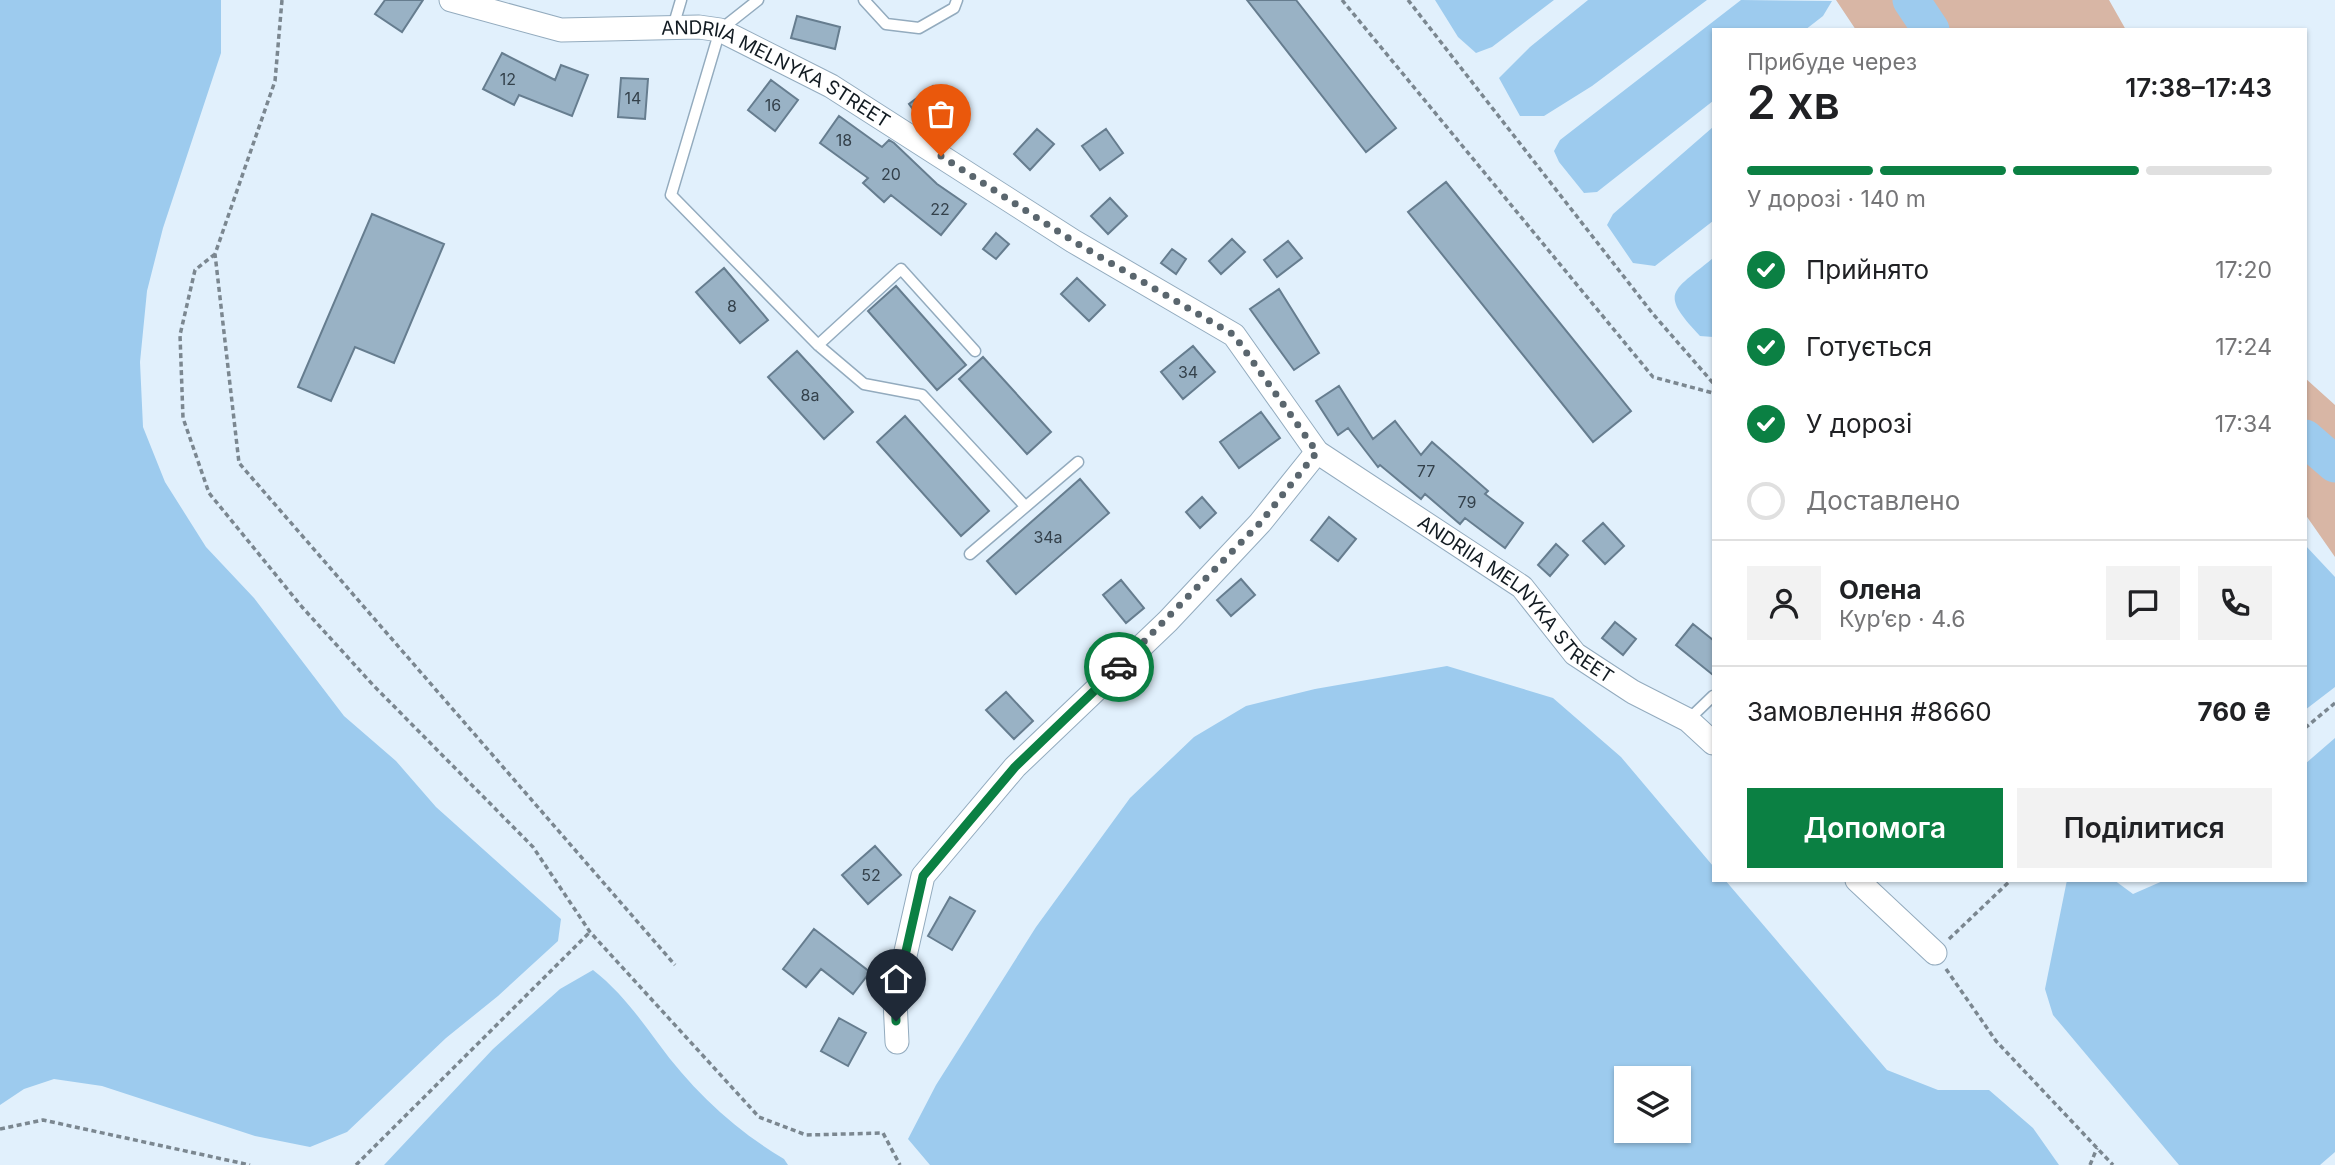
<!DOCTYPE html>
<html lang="uk">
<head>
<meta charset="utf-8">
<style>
  :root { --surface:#fff; --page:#f2f2f2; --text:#202124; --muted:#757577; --line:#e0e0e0; --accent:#0b8043 }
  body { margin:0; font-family:Inter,sans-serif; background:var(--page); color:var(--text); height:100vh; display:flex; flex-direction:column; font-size:26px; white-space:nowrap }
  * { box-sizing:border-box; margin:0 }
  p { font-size:23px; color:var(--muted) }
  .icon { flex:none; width:38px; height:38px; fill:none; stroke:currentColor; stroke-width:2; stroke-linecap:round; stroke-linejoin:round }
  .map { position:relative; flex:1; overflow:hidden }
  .drawer { position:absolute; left:1712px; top:28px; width:595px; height:854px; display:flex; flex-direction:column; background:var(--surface); border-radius:0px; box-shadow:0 2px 5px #0004 }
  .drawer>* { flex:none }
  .tools { position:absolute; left:1614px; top:1066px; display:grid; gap:14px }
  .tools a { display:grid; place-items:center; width:77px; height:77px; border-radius:0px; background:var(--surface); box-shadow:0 2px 5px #0004; font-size:35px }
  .pin { position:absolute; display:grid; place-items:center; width:60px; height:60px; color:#fff; margin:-72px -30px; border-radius:50% 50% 50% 0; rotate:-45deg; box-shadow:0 0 7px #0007 }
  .pin .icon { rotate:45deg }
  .courier { position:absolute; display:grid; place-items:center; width:70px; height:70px; margin:-35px; border:5px solid #0b8043; border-radius:50%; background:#fff; color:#222; box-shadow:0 2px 9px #0007 }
  .head em { font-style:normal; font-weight:600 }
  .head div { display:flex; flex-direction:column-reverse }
  .head { display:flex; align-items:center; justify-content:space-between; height:119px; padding:0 35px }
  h1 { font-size:46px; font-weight:600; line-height:52px }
  .bar { display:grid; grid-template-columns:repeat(4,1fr); gap:10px 7px; align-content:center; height:84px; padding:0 35px }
  .bar i { height:9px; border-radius:5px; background:var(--line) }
  .bar .current { background:var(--accent) }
  .bar p { grid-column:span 4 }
  .line { display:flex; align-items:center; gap:18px; padding:0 35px; border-top:2px solid var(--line) }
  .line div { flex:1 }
  .round { display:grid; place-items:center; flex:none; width:74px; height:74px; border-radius:0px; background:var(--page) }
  ol { padding:0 35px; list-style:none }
  li { display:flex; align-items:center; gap:21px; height:77px }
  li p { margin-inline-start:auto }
  li .icon { padding:7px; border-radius:50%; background:var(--accent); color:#fff; stroke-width:4 }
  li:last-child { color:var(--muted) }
  li i { width:38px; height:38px; border:4px solid var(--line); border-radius:50% }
  .button { display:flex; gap:14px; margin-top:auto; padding:14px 35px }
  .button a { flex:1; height:80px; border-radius:0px; background:var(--accent); color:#fff; font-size:28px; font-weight:600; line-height:80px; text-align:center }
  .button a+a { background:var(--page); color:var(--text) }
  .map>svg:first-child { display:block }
  .green { fill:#d8b6a5 }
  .water { fill:#9dcbee; fill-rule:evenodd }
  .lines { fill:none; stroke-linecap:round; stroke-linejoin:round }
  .river { stroke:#9dcbee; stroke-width:37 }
  .building { fill:#99b2c5; stroke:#667d8f; stroke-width:2 }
  .service-casing { stroke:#93abbe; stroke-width:13 }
  .minor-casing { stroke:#93abbe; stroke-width:25 }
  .path { stroke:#7b8790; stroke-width:3.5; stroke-dasharray:5 3.5; stroke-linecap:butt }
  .service { stroke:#fff; stroke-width:10 }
  .minor { stroke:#fff; stroke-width:23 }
  .done { stroke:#5a666e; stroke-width:7; stroke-dasharray:0 12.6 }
  .route { stroke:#0b8043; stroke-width:9 }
  .labels { text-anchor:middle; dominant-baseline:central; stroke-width:6; stroke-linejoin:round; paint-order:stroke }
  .number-label { font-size:16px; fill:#34414b }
  .street-label { font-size:19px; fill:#121b22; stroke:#e1f0fc }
</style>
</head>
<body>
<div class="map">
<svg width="2335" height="1165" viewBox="0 0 2335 1165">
  <rect width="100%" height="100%" fill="#e1f0fc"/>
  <path class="green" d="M1836 0H2109L2126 30H1856Z
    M2305 378 2335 405V557L2305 514Z"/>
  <path class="water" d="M0 0H221V53L163 228 147 291 140 362 143 427 165 482 206 547 254 598 344 716 396 761 436 807 561 919 558 941 498 996 446 1038 347 1132 310 1147 255 1136 102 1086 54 1079 24 1089 0 1105Z
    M1435 0H1554L1492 47 1476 53 1458 37Z
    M1588 0H1707L1592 86 1544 116H1520L1499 78 1530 47Z
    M1741 0 1832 1 1823 16 1805 30H1713V101L1597 192 1584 193 1559 162 1554 151 1560 140Z
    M1713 127V221L1655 266 1633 263 1607 225 1613 214Z
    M1713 258V337L1700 336C1659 292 1671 293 1713 258Z
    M2305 545 2335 577V687L2305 710Z
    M1447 666 1553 698 1621 757 1713 866V880H1725L1887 1070 1938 1090H1989L2033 1128 2059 1165H930L908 1139 936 1085 1036 927 1130 798 1194 737 1246 706 1315 689ZM1626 1078H1678V1130H1626Z
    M2335 738V1152L2320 1165H2179L2053 1015 2045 989 2067 880H2114L2133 894 2165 880H2305V764Z
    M593 970C620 991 638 1016 658 1043 692 1090 735 1130 784 1159L788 1165H384L493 1049 560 989Z"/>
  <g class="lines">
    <path class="river" d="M1911 0 1931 30
      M2305 438 2335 464"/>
  </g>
  <path class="building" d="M385 0H423L402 32 375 14Z
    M1247 0H1296L1396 128 1366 152Z
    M797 16 840 27 835 49 791 38Z
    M502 53 555 80 561 65 588 75 572 116 519 95 514 105 483 89Z
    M621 78 648 79 645 119 618 117Z
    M771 80 798 100 775 131 748 110Z
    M933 86 949 109 926 127 909 104Z
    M839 116 882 147 889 140 894 143 937 184 966 204 941 235 891 195 884 202 863 183 868 178 820 143Z
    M1037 129 1054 144 1030 170 1014 154Z
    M1106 129 1123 153 1100 170 1082 146Z
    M1446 182 1631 411 1593 442 1408 212Z
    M1110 198 1127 216 1108 234 1091 216Z
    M372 214 444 244 394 363 355 347 331 401 298 387Z
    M996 233 1009 244 996 259 983 249Z
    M1232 239 1245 252 1221 274 1209 261Z
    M1288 241 1302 258 1277 277 1264 260Z
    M1172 249 1186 259 1176 274 1161 263Z
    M724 268 768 320 740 343 696 292Z
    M1077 278 1105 305 1089 321 1061 294Z
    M896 286 966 365 937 390 868 311Z
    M1279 289 1319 353 1294 370 1250 309Z
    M1193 346 1215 372 1183 399 1161 372Z
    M797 351 853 412 824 439 768 377Z
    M983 357 1051 432 1027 454 959 379Z
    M1339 386 1373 439 1395 421 1421 455 1432 442 1488 491 1485 494 1523 523 1505 548 1465 518 1460 524 1425 494 1421 499 1380 465 1378 467 1348 428 1338 435 1316 401Z
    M1261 412 1280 438 1239 468 1220 442Z
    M905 416 989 511 961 536 877 442Z
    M1080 479 1109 513 1016 594 987 561Z
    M1202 497 1216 513 1200 528 1186 512Z
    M1329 517 1356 539 1338 561 1311 540Z
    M1603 523 1624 546 1605 564 1583 541Z
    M1556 544 1568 555 1550 576 1538 565Z
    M1241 579 1255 595 1231 616 1217 600Z
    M1121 580 1144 608 1126 623 1103 595Z
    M1615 622 1636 639 1623 655 1602 638Z
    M1693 624 1713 640V675L1676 645Z
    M1006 692 1033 721 1014 739 986 710Z
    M875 846 901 875 868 904 842 875Z
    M950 897 975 911 952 950 928 936Z
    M814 929 870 972 853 994 821 969 806 987 783 969Z
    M839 1018 866 1033 848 1066 821 1051Z"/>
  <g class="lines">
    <g class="service-casing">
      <path id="service" d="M758 0 720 30 671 195 818 345 864 384 922 395 1025 506
        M864 0 886 24 919 28 954 8 957 0
        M673 27 681 0
        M818 345 901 269 975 351
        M970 554 1078 462
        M1688 720 1713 696"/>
    </g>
    <g class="minor-casing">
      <g id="minor">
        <path id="s1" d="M451 0 561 30 699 27 720 30 831 86 1073 241 1234 335 1317 452 1522 587 1575 654 1633 692 1688 720 1713 743"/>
        <path d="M1857 880 1935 953"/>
        <path d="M897 1042 895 1000 923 876 1015 767 1168 621 1260 523 1317 452"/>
      </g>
    </g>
    <path class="path" d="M282 0 275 81 215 254 239 463 675 965
      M1342 0 1653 377 1713 393
      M1408 0 1653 314 1713 383
      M215 254 195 270 180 335 183 418 209 493 302 607 373 685 533 847 590 932 759 1117 806 1135 883 1133 900 1165
      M2305 728 2335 703
      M1949 939 2011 880
      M1946 969 1996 1041 2113 1165
      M0 1129 43 1120 250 1165
      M356 1165 590 932
      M2090 1165 2097 1148"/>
    <use href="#service" class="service"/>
    <use href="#minor" class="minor"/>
  </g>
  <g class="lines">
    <path class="done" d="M941 156 1073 241 1234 335 1317 452 1260 523 1119 667"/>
    <path class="route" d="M896 1021 895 1000 923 876 1015 767 1119 667"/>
  </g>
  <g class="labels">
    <g class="number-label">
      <text x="508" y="79">12</text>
      <text x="633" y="98">14</text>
      <text x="773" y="105">16</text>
      <text x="844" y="140">18</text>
      <text x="891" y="174">20</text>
      <text x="940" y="209">22</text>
      <text x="732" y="306">8</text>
      <text x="1188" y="372">34</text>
      <text x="810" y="395">8а</text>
      <text x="1426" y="471">77</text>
      <text x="1467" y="502">79</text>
      <text x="1048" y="537">34а</text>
      <text x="871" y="875">52</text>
    </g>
    <g class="street-label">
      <text stroke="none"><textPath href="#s1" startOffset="340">ANDRIIA MELNYKA STREET</textPath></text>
      <text stroke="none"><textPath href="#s1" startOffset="1264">ANDRIIA MELNYKA STREET</textPath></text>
    </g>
  </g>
</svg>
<div class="tools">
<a><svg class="icon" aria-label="layers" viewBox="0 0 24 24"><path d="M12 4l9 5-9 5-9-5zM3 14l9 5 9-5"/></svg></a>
</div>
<div class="pin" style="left:941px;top:156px;background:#ea580c"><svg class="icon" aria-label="bag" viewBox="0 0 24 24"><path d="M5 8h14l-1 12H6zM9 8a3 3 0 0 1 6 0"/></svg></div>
<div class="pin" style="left:896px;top:1021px;background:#1f2937"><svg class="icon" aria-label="home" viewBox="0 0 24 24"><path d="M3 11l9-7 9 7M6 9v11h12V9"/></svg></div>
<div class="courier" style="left:1119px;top:667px"><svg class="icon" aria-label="car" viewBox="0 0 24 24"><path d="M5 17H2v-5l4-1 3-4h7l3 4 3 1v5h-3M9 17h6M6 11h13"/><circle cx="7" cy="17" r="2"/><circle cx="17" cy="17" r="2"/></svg></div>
<section class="drawer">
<div class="head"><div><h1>2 хв</h1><p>Прибуде через</p></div><em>17:38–17:43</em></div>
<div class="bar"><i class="current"></i><i class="current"></i><i class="current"></i><i></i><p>У дорозі · 140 m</p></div>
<ol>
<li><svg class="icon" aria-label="check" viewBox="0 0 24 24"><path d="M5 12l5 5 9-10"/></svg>Прийнято<p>17:20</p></li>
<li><svg class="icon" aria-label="check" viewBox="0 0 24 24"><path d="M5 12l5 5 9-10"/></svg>Готується<p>17:24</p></li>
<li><svg class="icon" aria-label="check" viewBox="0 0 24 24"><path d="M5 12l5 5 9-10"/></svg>У дорозі<p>17:34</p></li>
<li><i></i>Доставлено</li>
</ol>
<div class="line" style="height:126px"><a class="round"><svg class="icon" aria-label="person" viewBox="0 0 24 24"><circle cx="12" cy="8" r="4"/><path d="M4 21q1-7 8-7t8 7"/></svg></a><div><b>Олена</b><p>Кур’єр · 4.6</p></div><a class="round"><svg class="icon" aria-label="chat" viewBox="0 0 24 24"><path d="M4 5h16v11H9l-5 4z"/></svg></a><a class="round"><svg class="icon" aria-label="phone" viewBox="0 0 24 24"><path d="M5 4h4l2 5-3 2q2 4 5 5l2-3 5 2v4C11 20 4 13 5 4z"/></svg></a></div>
<div class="line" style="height:91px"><div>Замовлення #8660</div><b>760 ₴</b></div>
<div class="button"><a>Допомога</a><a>Поділитися</a></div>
</section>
</div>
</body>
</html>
